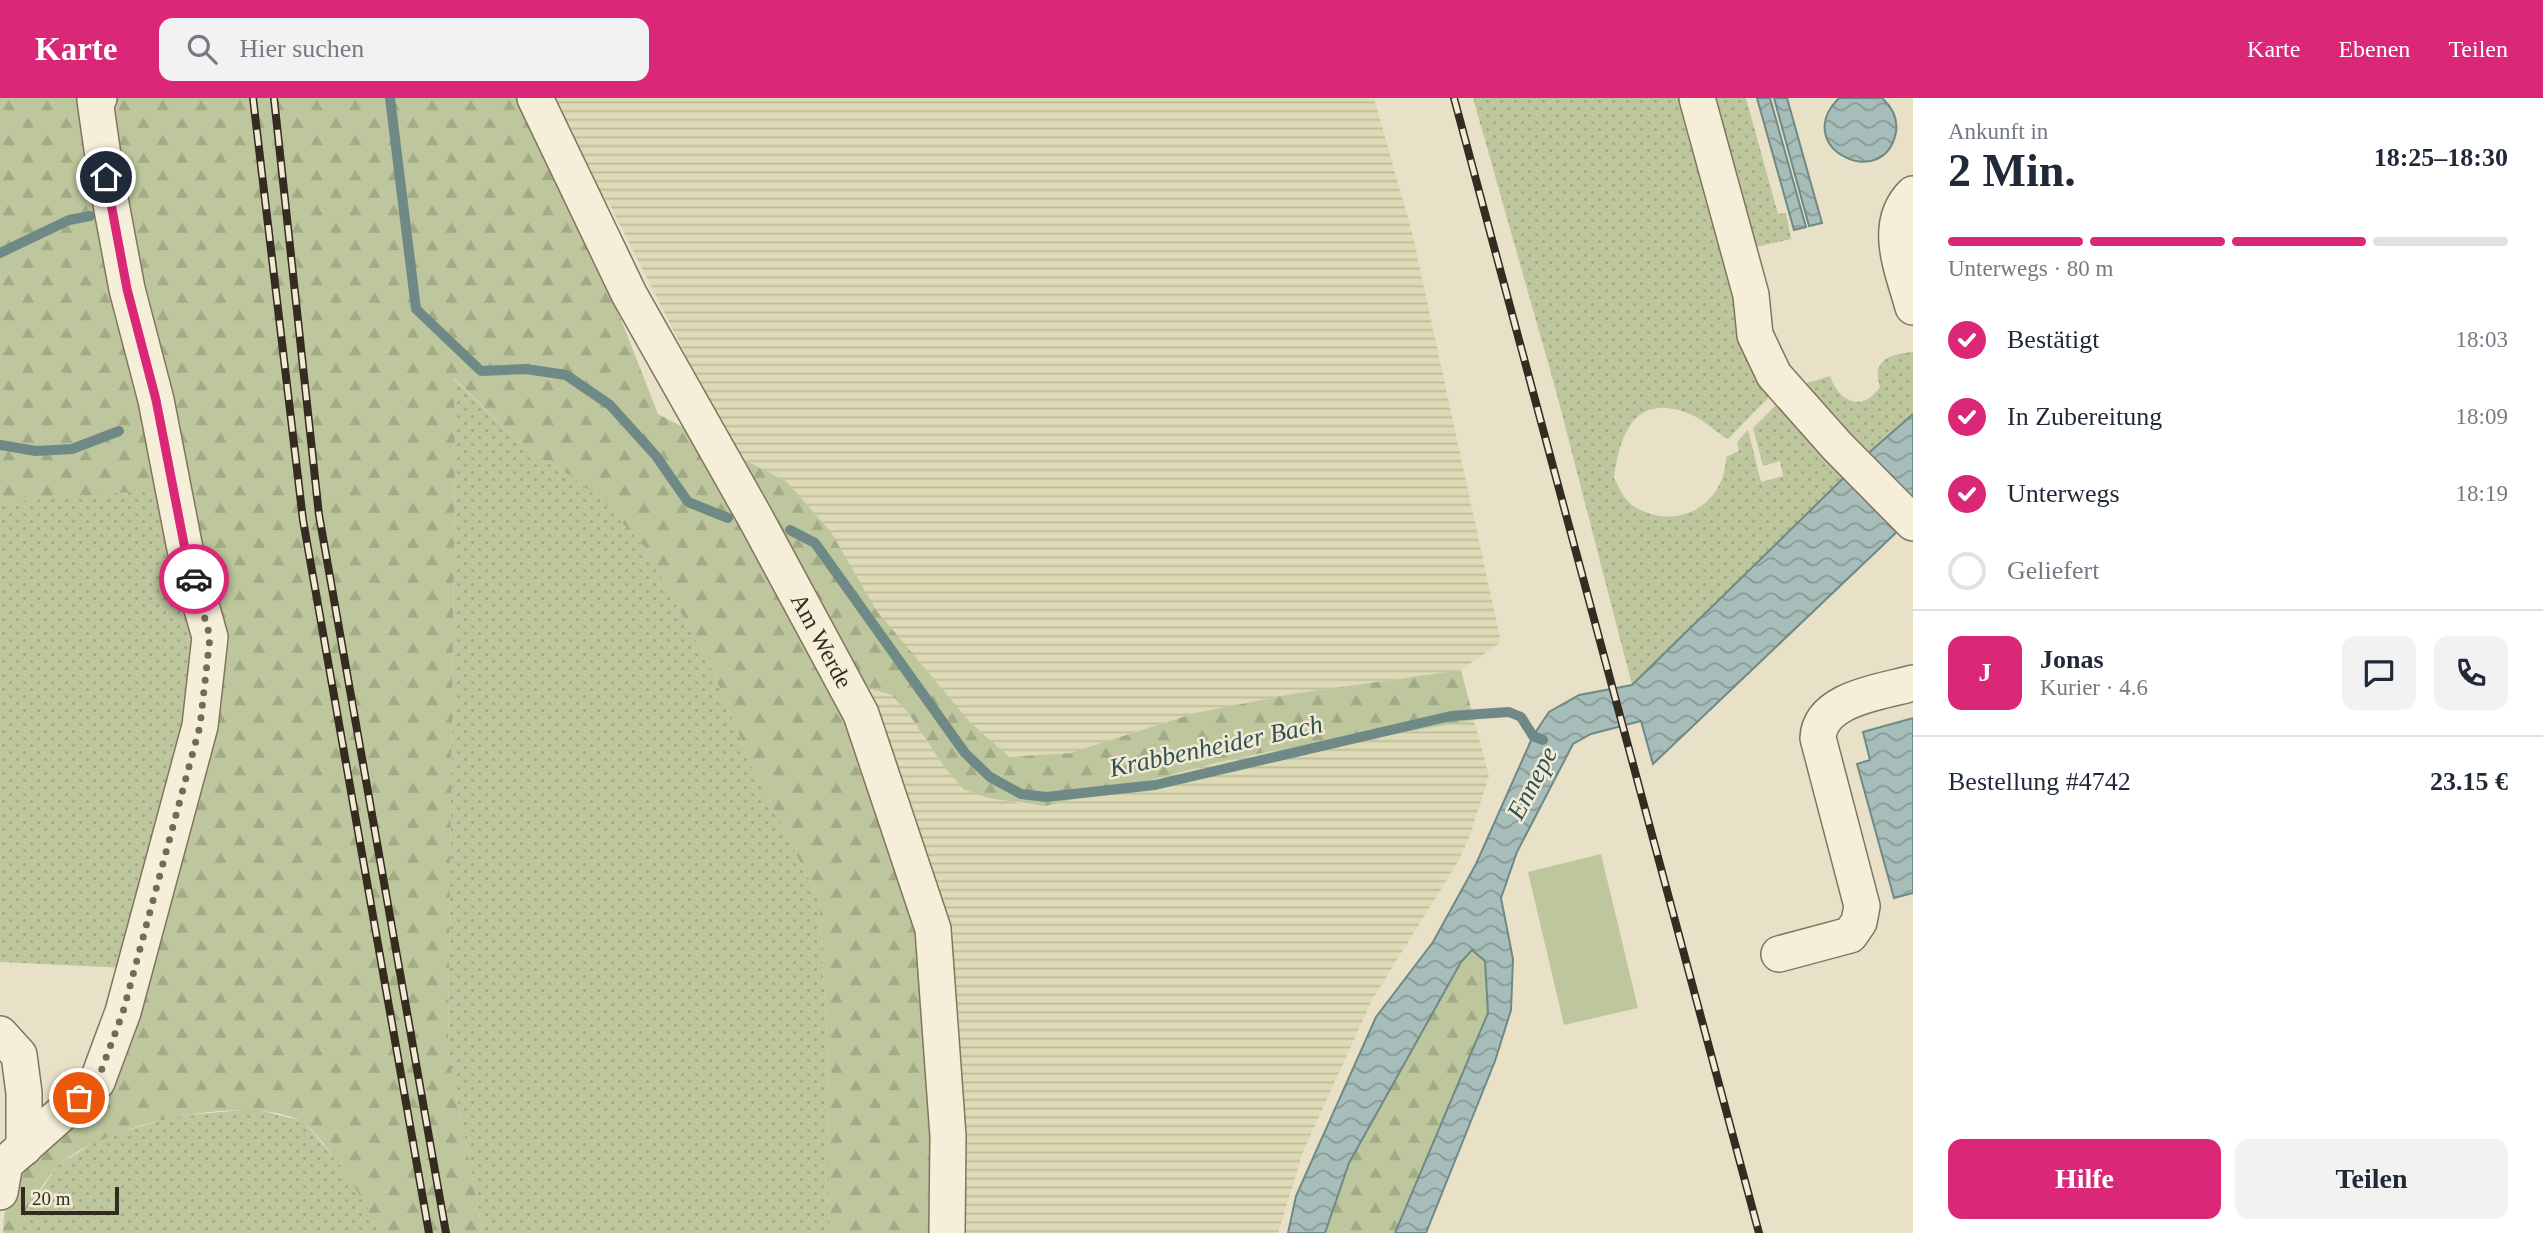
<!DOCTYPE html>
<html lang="de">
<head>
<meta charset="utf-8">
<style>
  :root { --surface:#fff; --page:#f2f2f3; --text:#1f2937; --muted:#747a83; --line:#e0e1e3; --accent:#db2777 }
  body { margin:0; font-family:"Times New Roman",serif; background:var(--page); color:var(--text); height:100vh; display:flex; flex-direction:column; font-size:26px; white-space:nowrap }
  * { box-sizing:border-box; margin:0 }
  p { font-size:23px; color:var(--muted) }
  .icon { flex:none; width:38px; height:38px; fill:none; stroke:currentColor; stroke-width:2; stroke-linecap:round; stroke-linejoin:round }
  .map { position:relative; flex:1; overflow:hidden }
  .side { display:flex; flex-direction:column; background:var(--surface); width:630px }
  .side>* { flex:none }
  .scale { position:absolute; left:21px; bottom:18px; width:98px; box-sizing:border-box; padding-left:7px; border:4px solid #342c20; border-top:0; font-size:19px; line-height:24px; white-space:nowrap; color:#342c20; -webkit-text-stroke:5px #f1ebd5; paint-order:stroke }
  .pin { position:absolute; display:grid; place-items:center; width:60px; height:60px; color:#fff; margin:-30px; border:4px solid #fff; border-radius:50%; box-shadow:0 2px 7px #0007 }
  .courier { position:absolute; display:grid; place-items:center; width:70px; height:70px; margin:-35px; border:5px solid #db2777; border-radius:50%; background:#fff; color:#222; box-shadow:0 2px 9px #0007 }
  .head em { font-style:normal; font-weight:800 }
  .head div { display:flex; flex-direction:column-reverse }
  .head { display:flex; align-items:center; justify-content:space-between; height:119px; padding:0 35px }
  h1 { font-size:46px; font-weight:800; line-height:52px }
  .bar { display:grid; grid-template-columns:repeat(4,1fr); gap:10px 7px; align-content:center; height:84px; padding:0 35px }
  .bar i { height:9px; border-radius:5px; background:var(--line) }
  .bar .on { background:var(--accent) }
  .bar p { grid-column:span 4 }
  .line { display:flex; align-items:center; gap:18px; padding:0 35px; border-top:2px solid var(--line) }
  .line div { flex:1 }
  .round { display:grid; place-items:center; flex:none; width:74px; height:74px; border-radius:14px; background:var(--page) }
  ol { padding:0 35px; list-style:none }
  li { display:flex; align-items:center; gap:21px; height:77px }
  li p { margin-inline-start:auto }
  li .icon { padding:7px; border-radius:50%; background:var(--accent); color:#fff; stroke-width:4 }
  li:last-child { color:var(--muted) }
  li i { width:38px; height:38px; border:4px solid var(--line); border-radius:50% }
  .primary-button { display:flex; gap:14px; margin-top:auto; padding:14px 35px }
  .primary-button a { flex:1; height:80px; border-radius:14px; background:var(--accent); color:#fff; font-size:28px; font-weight:800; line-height:80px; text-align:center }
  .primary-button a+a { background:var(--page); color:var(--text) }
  header { display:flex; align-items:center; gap:42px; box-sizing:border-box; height:98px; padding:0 35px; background:var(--accent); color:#fff }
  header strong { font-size:33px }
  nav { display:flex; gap:38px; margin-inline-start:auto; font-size:24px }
  .search { width:490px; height:63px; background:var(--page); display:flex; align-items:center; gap:18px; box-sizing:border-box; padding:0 24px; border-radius:14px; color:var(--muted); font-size:26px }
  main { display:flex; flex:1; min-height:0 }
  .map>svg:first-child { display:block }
  .farmland { fill:url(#farmland-rules) }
  .grass { fill:url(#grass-dots) }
  .forest { fill:url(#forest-firs) }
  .pitch { fill:#bdc69c }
  .water { fill:url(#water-waves); stroke:#6f8a86; stroke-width:2 }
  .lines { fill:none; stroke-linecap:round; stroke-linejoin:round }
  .stream { stroke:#6f8a86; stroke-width:10 }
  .minor-casing { stroke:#82745e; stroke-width:38 }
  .minor { stroke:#f5efd9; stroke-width:35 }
  .rail-casing { stroke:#342c20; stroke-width:8 }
  .rail { stroke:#f1ebd5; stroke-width:5; stroke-dasharray:16; stroke-linecap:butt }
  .done { stroke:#736b5a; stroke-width:7; stroke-dasharray:0 12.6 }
  .route { stroke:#db2777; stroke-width:9 }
  .labels { text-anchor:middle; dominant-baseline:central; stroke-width:5; stroke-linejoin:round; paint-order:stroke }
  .street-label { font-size:24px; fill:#342c20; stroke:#f1ebd5 }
  .water-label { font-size:26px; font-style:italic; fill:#315152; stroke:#f1ebd5 }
</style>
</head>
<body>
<header>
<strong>Karte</strong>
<div class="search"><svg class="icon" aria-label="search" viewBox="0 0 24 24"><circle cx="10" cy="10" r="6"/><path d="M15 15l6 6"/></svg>Hier suchen</div>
<nav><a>Karte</a><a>Ebenen</a><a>Teilen</a></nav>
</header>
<main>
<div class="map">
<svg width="1913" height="1135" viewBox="0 0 1913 1135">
  <defs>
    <pattern id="farmland-rules" width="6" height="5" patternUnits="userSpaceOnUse" patternTransform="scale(1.75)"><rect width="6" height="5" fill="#dddab5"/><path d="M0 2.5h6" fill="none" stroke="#bebb9b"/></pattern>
    <pattern id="grass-dots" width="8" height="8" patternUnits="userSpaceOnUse" patternTransform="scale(1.75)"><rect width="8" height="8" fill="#bdc69c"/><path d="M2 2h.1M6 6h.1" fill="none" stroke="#a3aa86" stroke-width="1.8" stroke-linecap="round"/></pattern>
    <pattern id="forest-firs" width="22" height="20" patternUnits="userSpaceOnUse" patternTransform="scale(1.75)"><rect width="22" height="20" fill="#bdc69c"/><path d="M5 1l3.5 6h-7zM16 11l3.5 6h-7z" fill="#a3aa86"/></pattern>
    <pattern id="water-waves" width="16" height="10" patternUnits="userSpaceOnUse" patternTransform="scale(1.75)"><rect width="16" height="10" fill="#a7bdb9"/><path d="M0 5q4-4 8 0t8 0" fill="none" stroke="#899a96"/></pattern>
  </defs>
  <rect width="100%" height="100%" fill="#e9e1c7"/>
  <path class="farmland" d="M540 0H1374L1412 134 1501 544 1461 572 1292 596 1195 615 1070 655 1009 659 969 623 875 512 831 434 787 384 729 353 684 253 610 107 569 58Z
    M852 586 892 597 909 616 943 667 963 691 1022 706 1045 708 1118 691 1215 665 1277 652 1365 641 1474 622 1489 678 1470 737 1459 762 1372 902 1303 1054 1278 1135H954Z"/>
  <path class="grass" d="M1473 0H1689L1772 296 1728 341C1715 334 1706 323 1692 317 1637 293 1620 333 1614 380 1619 389 1624 401 1632 407 1674 435 1725 409 1726 359L1739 353 1737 344 1748 332 1761 384 1783 378 1780 363 1763 368 1753 330 1779 304 1851 374 1632 587 1556 293Z
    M1711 0H1746L1778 116 1786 115 1791 141 1752 150Z
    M0 105 167 390 204 543 126 870 0 864Z
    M1913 254V316L1865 359 1804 286 1830 278C1839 304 1862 315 1880 289 1871 262 1890 256 1913 254Z
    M453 280 528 353 573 379 601 402 645 449 714 575 753 671 819 801 827 938 830 1135H483L448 954 455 367Z
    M254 1011 303 1023 340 1066 377 1123 379 1135H21L22 1120 58 1067 103 1039 177 1018Z"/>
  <path class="forest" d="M0 0H530L558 61 658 316 787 384 831 434 876 512 969 623 1009 659 1070 655 1195 615 1292 596 1461 572 1474 622 1365 641 1277 652 1215 665 1118 691 1045 708 989 700 963 691 943 667 909 616 892 597 852 586 928 834 941 1135H830L827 938 819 801 753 671 714 575 645 449 601 402 573 379 528 353 454 280 455 367 448 954 483 1135H379C375 1115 319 1032 301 1023 245 995 105 1026 59 1067 52 1072 26 1111 23 1119 21 1124 22 1130 22 1135H3L4 1117 14 1089 26 1068 97 995 206 633 177 390 0 405Z
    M1471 852 1485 863 1488 915 1395 1135H1325L1349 1065 1461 863Z"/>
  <path class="pitch" d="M1601 756 1638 910 1564 927 1528 774Z"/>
  <path class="water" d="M1757 0H1770L1806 129 1794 132Z
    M1774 0H1787L1822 125 1809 128Z
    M1839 0H1882C1892 9 1898 21 1896 34 1884 96 1789 49 1839 0Z
    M1913 316V418L1903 428 1653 666 1641 623 1591 636 1573 646 1517 754 1501 800 1513 861 1511 912 1495 963 1426 1135H1395L1488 915 1485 863 1472 852 1461 864 1349 1065 1325 1135H1288L1296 1098 1376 919 1433 844 1476 766 1533 638 1549 614 1579 597 1632 587 1871 353Z
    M1913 620V795L1894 800 1857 666 1870 662 1863 634Z"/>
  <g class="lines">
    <path class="stream" d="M390 0 416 211 481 273 526 271 566 277 610 307 656 358 688 404 728 420
      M0 155 69 122 90 118
      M0 347 36 353 72 351 119 333
      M790 432 815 445 965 655 990 679 1021 696 1046 699 1155 687 1451 618 1509 614 1521 619 1533 638 1543 642"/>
    <g class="minor-casing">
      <g id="minor">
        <path id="s1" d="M535 0 629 196 756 421 861 616 933 831 948 1038 947 1135"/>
        <path d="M1697 0 1751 197 1755 237 1774 277 1837 348 1913 425"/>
        <path d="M1913 96C1882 127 1903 172 1913 209"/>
        <path d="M1779 856 1850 837 1859 824 1862 808 1818 640C1820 600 1882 594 1913 585"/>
        <path d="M0 936 19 957 24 995V1050"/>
        <path d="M0 1094 5 1066 97 984 123 914 200 628 210 539 185 451 156 302 127 191 106 79 95 2 99 0"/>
      </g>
    </g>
    <use href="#minor" class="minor"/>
    <g class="rail-casing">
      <path id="rail" d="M253 0 303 422 429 1135
        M274 0 319 417 446 1135
        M1454 0 1759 1135"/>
    </g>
    <use href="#rail" class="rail"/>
  </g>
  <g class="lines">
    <path class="done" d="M79 1000 97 984 123 914 200 628 210 539 194 481"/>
    <path class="route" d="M106 79 127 191 156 302 185 451 194 481"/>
  </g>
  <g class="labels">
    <g class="street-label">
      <text stroke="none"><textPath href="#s1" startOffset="614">Am Werde</textPath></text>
    </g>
    <g class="water-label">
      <text transform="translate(1216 648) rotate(-12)">Krabbenheider Bach</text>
      <text transform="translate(1532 685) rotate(-62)">Ennepe</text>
    </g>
  </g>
</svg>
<div class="scale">20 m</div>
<div class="pin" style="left:79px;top:1000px;background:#ea580c"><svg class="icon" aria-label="bag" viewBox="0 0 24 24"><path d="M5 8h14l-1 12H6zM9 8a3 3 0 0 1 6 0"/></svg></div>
<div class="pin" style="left:106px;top:79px;background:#1f2937"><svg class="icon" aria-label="home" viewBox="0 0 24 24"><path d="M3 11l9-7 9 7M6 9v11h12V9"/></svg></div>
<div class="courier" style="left:194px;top:481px"><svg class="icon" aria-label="car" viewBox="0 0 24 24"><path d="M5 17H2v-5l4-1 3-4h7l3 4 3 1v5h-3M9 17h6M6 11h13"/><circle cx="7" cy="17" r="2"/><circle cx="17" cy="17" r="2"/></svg></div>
</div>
<section class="side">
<div class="head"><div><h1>2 Min.</h1><p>Ankunft in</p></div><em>18:25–18:30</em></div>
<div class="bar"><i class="on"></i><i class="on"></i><i class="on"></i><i></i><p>Unterwegs · 80 m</p></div>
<ol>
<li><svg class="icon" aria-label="check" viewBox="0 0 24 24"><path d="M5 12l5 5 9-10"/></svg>Bestätigt<p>18:03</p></li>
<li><svg class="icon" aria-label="check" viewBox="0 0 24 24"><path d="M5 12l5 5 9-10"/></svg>In Zubereitung<p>18:09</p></li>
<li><svg class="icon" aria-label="check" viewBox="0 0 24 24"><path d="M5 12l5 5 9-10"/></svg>Unterwegs<p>18:19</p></li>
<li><i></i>Geliefert</li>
</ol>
<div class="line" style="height:126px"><b class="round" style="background:var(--accent);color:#fff">J</b><div><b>Jonas</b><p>Kurier · 4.6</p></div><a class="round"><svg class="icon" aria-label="chat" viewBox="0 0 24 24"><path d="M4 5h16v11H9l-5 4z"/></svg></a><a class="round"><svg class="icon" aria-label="phone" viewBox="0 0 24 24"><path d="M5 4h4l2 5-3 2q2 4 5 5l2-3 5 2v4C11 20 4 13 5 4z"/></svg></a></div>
<div class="line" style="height:91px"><div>Bestellung #4742</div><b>23.15 €</b></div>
<div class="primary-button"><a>Hilfe</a><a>Teilen</a></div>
</section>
</main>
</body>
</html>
